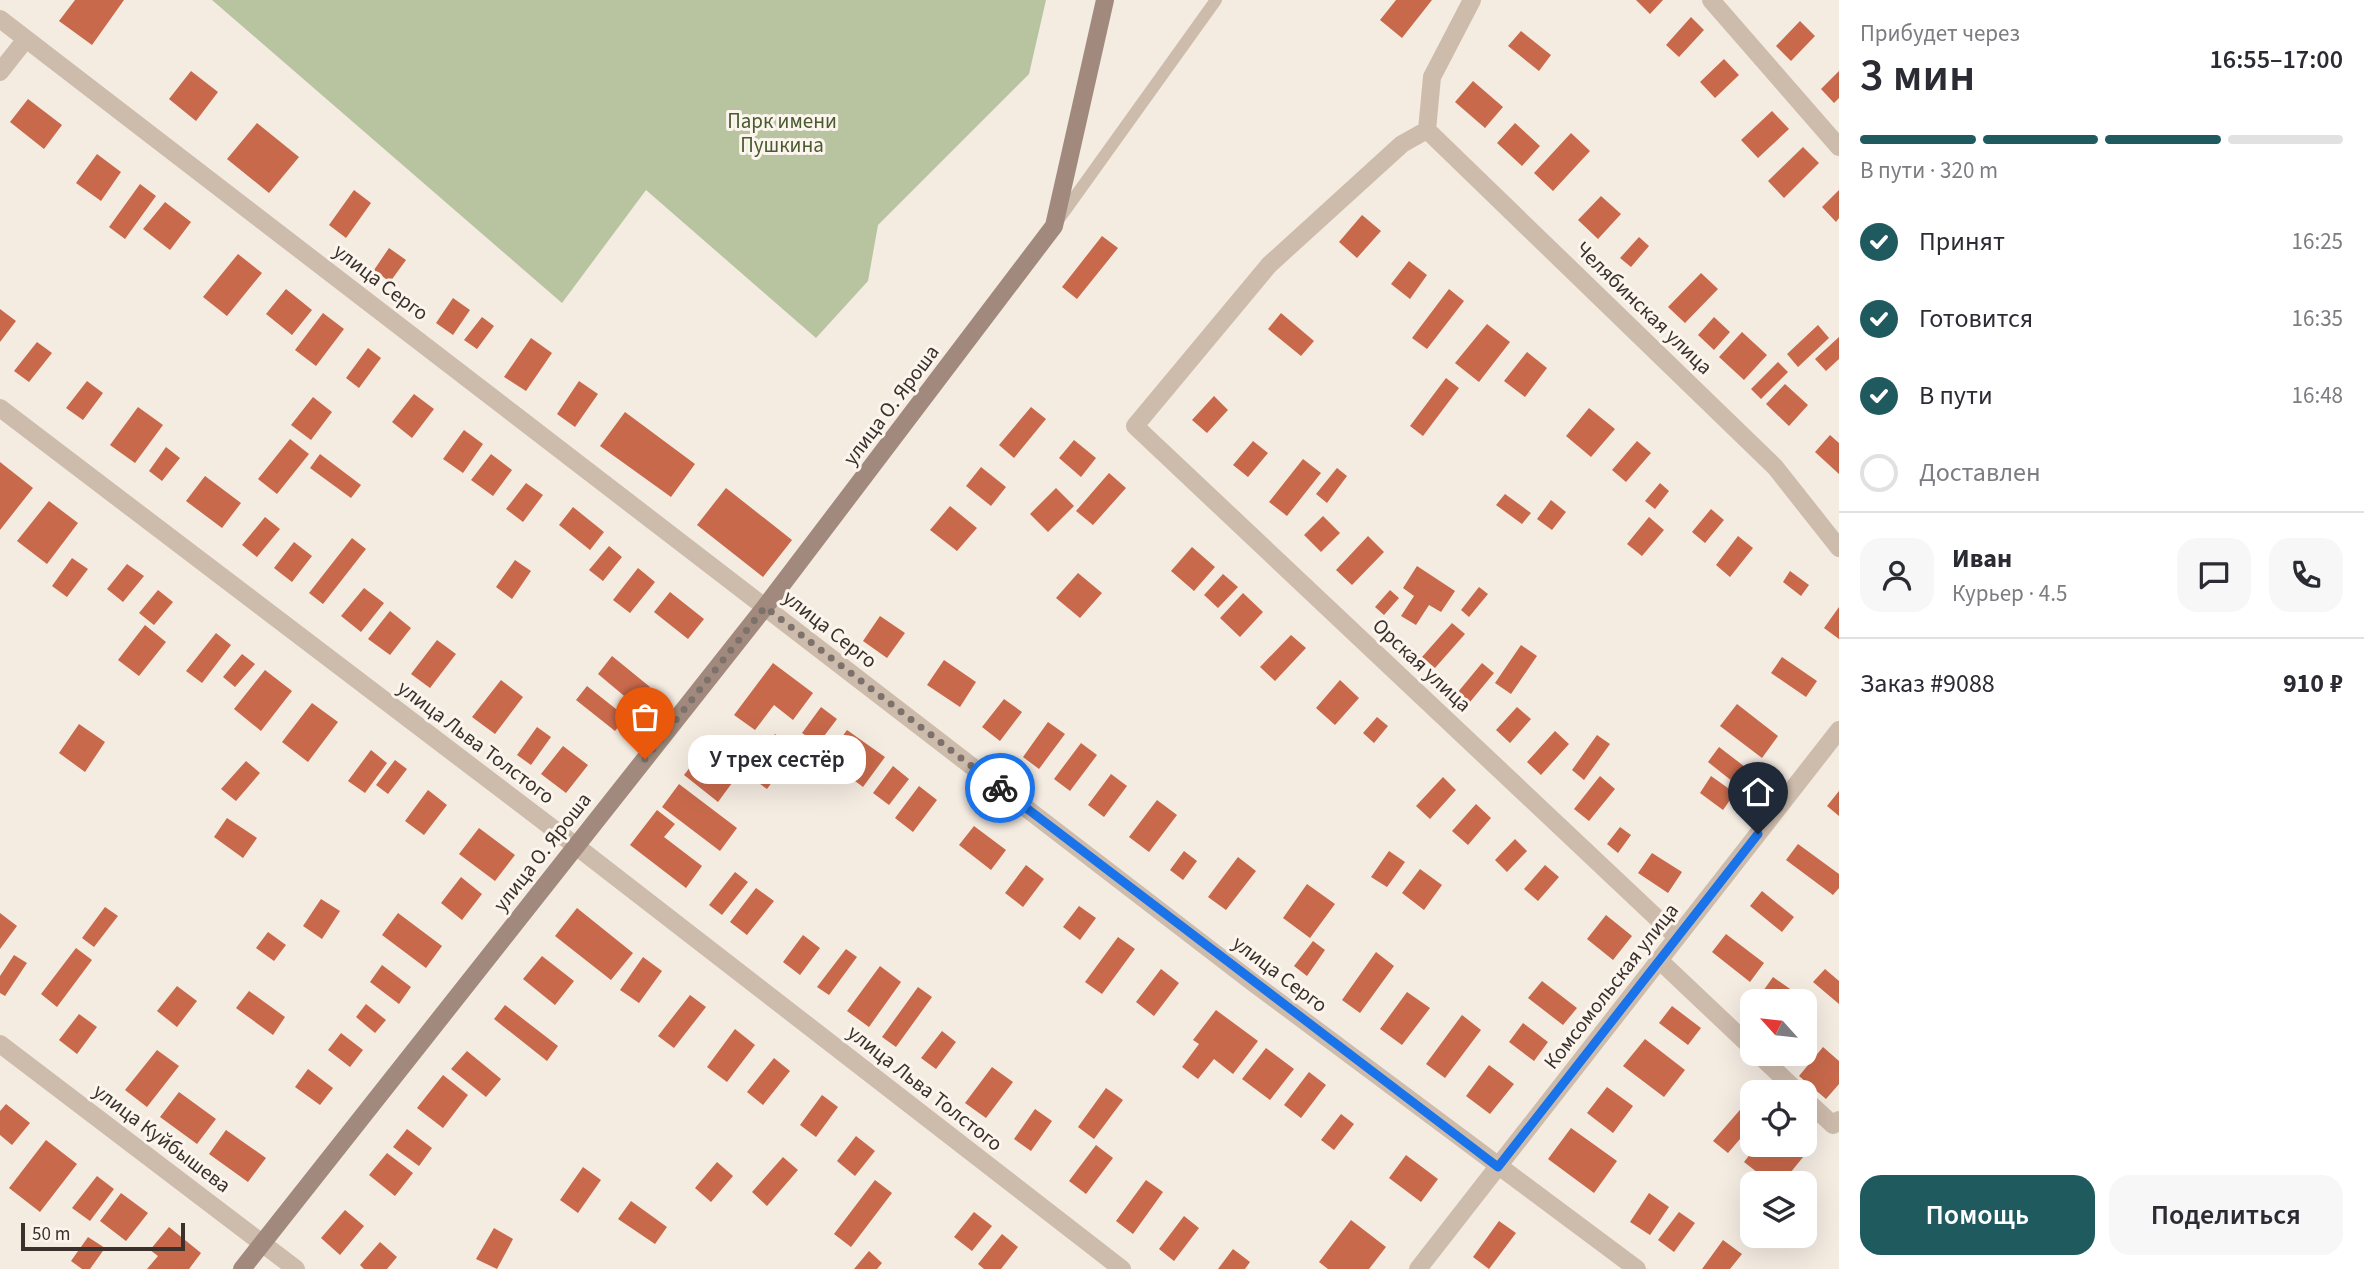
<!DOCTYPE html>
<html lang="ru">
<head>
<meta charset="utf-8">
<style>
  :root { --surface:#fff; --page:#f7f7f7; --text:#2b2b33; --muted:#7c7c81; --line:#e1e1e2; --accent:#1f5a5e }
  body { margin:0; font-family:"Source Sans 3",sans-serif; background:var(--page); color:var(--text); height:100vh; display:flex; flex-direction:column; font-size:26px; white-space:nowrap }
  * { box-sizing:border-box; margin:0 }
  p { font-size:23px; color:var(--muted) }
  .icon { flex:none; width:38px; height:38px; fill:none; stroke:currentColor; stroke-width:2; stroke-linecap:round; stroke-linejoin:round }
  .map { position:relative; flex:1; overflow:hidden }
  .panel { display:flex; flex-direction:column; background:var(--surface); width:525px }
  .panel>* { flex:none }
  .needle { width:46px; rotate:297deg }
  .fabs { position:absolute; left:1740px; top:989px; display:grid; gap:14px }
  .fabs a { display:grid; place-items:center; width:77px; height:77px; border-radius:14px; background:var(--surface); box-shadow:0 7px 28px #0002; font-size:35px }
  .scale { position:absolute; left:21px; bottom:18px; width:164px; box-sizing:border-box; padding-left:7px; border:4px solid #3b302b; border-top:0; font-size:19px; line-height:24px; white-space:nowrap; color:#3b302b; -webkit-text-stroke:5px #fbf5ee; paint-order:stroke }
  .pin { position:absolute; display:grid; place-items:center; width:60px; height:60px; color:#fff; margin:-72px -30px; border-radius:50% 50% 50% 0; rotate:-45deg; box-shadow:0 0 7px #0007 }
  .pin .icon { rotate:45deg }
  .courier { position:absolute; display:grid; place-items:center; width:70px; height:70px; margin:-35px; border:5px solid #1a73e8; border-radius:50%; background:#fff; color:#222; box-shadow:0 2px 9px #0007 }
  .bubble { position:absolute; height:49px; border-radius:21px; background:var(--surface); box-shadow:0 7px 28px #0002; font-size:23px; font-weight:600; line-height:49px; text-align:center }
  .overview em { font-style:normal; font-weight:600 }
  .overview div { display:flex; flex-direction:column-reverse }
  .overview { display:flex; align-items:center; justify-content:space-between; height:119px; padding:0 21px }
  h1 { font-size:46px; font-weight:600; line-height:52px }
  .bar { display:grid; grid-template-columns:repeat(4,1fr); gap:10px 7px; align-content:center; height:84px; padding:0 21px }
  .bar i { height:9px; border-radius:5px; background:var(--line) }
  .bar .selected { background:var(--accent) }
  .bar p { grid-column:span 4 }
  .line { display:flex; align-items:center; gap:18px; padding:0 21px; border-top:2px solid var(--line) }
  .line div { flex:1 }
  .round { display:grid; place-items:center; flex:none; width:74px; height:74px; border-radius:21px; background:var(--page) }
  ol { padding:0 21px; list-style:none }
  li { display:flex; align-items:center; gap:21px; height:77px }
  li p { margin-inline-start:auto }
  li .icon { padding:7px; border-radius:50%; background:var(--accent); color:#fff; stroke-width:4 }
  li:last-child { color:var(--muted) }
  li i { width:38px; height:38px; border:4px solid var(--line); border-radius:50% }
  .primary-button { display:flex; gap:14px; margin-top:auto; padding:14px 21px }
  .primary-button a { flex:1; height:80px; border-radius:21px; background:var(--accent); color:#fff; font-size:28px; font-weight:600; line-height:80px; text-align:center }
  .primary-button a+a { background:var(--page); color:var(--text) }
  main { display:flex; flex:1; min-height:0 }
  .map>svg:first-child { display:block }
  .green { fill:#b8c4a0 }
  .building { fill:#c8694b }
  .lines { fill:none; stroke-linecap:round; stroke-linejoin:round }
  .lane { stroke:#cdbbac; stroke-width:12 }
  .street { stroke:#cdbbac; stroke-width:18 }
  .secondary { stroke:#a18a7d; stroke-width:18 }
  .done { stroke:#7c716b; stroke-width:7; stroke-dasharray:0 12.6 }
  .route { stroke:#1a73e8; stroke-width:9 }
  .labels { text-anchor:middle; dominant-baseline:central; stroke-width:6; stroke-linejoin:round; paint-order:stroke }
  .park-label { font-size:21px; fill:#4a5a2e; stroke:#fbf5ee }
  .street-label { font-size:21px; fill:#3b302b; stroke:#fbf5ee }
</style>
</head>
<body>
<main>
<div class="map">
<svg width="1839" height="1269" viewBox="0 0 1839 1269">
  <rect width="100%" height="100%" fill="#f4ebe1"/>
  <path class="green" d="M212 0H1046L1029 74 878 225 868 281 816 338 646 190 562 303Z"/>
  <path class="building" d="M75 0H124L92 45 59 21Z
    M1396 0H1432L1402 38 1380 20Z
    M1636 0H1663L1650 14Z
    M1691 17 1704 30 1679 57 1666 45Z
    M1800 21 1815 36 1791 61 1776 46Z
    M1521 31 1551 55 1539 71 1508 46Z
    M1724 59 1739 75 1715 98 1700 82Z
    M191 71 218 92 196 121 169 99Z
    M1839 71V98L1834 103 1821 89Z
    M1473 81 1503 107 1485 128 1455 102Z
    M28 99 62 125 44 149 10 122Z
    M1772 111 1789 129 1758 158 1741 140Z
    M257 123 299 157 269 193 227 159Z
    M1515 123 1540 146 1522 166 1497 143Z
    M1571 133 1590 151 1553 191 1534 173Z
    M1803 147 1819 163 1784 198 1768 181Z
    M97 154 121 172 101 201 76 183Z
    M140 184 156 196 125 239 109 227Z
    M354 190 371 203 346 238 329 225Z
    M1839 190V218L1836 222 1822 207Z
    M1601 196 1621 214 1598 239 1578 220Z
    M165 202 191 222 170 250 143 229Z
    M1362 215 1381 231 1357 258 1339 242Z
    M1102 236 1118 248 1077 299 1062 287Z
    M1639 237 1649 246 1631 267 1620 258Z
    M389 248 406 260 390 282 374 270Z
    M238 254 262 273 227 316 203 297Z
    M1409 261 1427 275 1410 299 1391 284Z
    M1701 273 1718 289 1685 323 1668 307Z
    M286 289 312 310 292 335 266 314Z
    M1449 289 1464 301 1427 349 1412 338Z
    M453 298 470 310 453 335 436 323Z
    M0 309 16 321 0 342Z
    M323 313 344 329 316 366 295 350Z
    M1281 313 1314 341 1301 356 1268 329Z
    M482 317 494 326 477 349 464 340Z
    M1714 317 1730 332 1714 350 1698 335Z
    M1487 324 1510 342 1479 382 1455 363Z
    M1818 325 1829 338 1798 367 1787 354Z
    M1742 332 1767 355 1744 380 1719 357Z
    M1839 337V359L1826 371 1815 359Z
    M531 338 552 353 526 391 504 377Z
    M37 342 52 353 29 382 14 371Z
    M368 348 381 358 359 388 346 378Z
    M1527 352 1547 368 1525 397 1504 381Z
    M1778 362 1788 372 1761 399 1751 389Z
    M1446 378 1459 388 1423 436 1410 426Z
    M87 381 103 393 83 420 66 408Z
    M579 381 598 394 575 427 557 414Z
    M1785 384 1808 405 1789 426 1766 404Z
    M414 394 434 409 412 438 392 422Z
    M1214 396 1228 410 1207 433 1192 420Z
    M313 397 332 412 311 440 291 425Z
    M138 407 163 425 135 463 110 445Z
    M1031 407 1046 419 1014 458 999 445Z
    M1589 408 1615 429 1591 457 1566 436Z
    M625 412 695 464 671 497 600 446Z
    M464 430 483 444 463 473 443 459Z
    M1830 435 1839 443V474L1815 452Z
    M290 439 309 454 277 494 258 479Z
    M1074 440 1096 458 1081 477 1059 458Z
    M1253 441 1268 453 1248 477 1233 465Z
    M1637 441 1651 453 1626 482 1612 470Z
    M166 447 180 458 162 481 149 471Z
    M320 454 361 485 351 498 310 468Z
    M491 454 512 470 493 496 471 480Z
    M1303 459 1321 473 1287 516 1269 502Z
    M0 462 33 488 0 530Z
    M981 467 1006 487 991 506 966 486Z
    M1337 468 1347 476 1327 503 1316 494Z
    M1109 473 1126 488 1093 525 1076 511Z
    M205 476 241 503 222 528 186 501Z
    M526 483 543 495 523 522 506 509Z
    M1660 483 1669 491 1655 509 1645 501Z
    M726 488 792 540 763 577 697 525Z
    M1056 488 1074 506 1048 532 1030 514Z
    M1505 494 1531 513 1522 524 1496 505Z
    M1551 500 1566 512 1552 530 1537 519Z
    M49 501 78 523 47 564 17 541Z
    M950 506 977 528 957 551 930 530Z
    M573 507 604 532 590 550 559 525Z
    M1711 509 1724 520 1705 543 1692 532Z
    M1323 516 1340 533 1321 552 1304 535Z
    M265 517 280 529 257 557 242 545Z
    M1649 517 1664 530 1642 556 1627 544Z
    M1368 536 1384 552 1352 585 1336 570Z
    M1738 536 1753 548 1730 577 1716 565Z
    M352 538 366 549 323 604 309 593Z
    M294 542 312 556 292 582 274 568Z
    M609 546 622 557 603 581 589 570Z
    M1192 547 1215 567 1194 591 1171 571Z
    M72 558 88 569 67 597 52 586Z
    M515 560 531 571 512 599 496 587Z
    M127 564 144 576 123 602 107 589Z
    M1417 566 1455 591 1441 612 1429 605 1416 625 1401 616 1414 596 1403 588Z
    M638 568 655 582 630 613 613 600Z
    M1790 571 1809 585 1801 596 1783 582Z
    M1078 573 1102 593 1080 618 1056 598Z
    M1223 574 1238 587 1218 608 1204 595Z
    M1479 587 1488 594 1469 617 1461 610Z
    M364 588 384 603 361 632 341 616Z
    M158 590 173 602 154 625 139 613Z
    M1390 590 1399 598 1384 615 1375 607Z
    M670 592 704 619 688 639 654 612Z
    M1243 593 1263 612 1240 637 1220 618Z
    M1839 607V639L1824 628Z
    M390 611 411 628 390 655 368 639Z
    M880 616 905 633 887 658 863 641Z
    M1452 623 1465 634 1435 668 1422 657Z
    M145 625 166 642 139 676 118 660Z
    M216 633 231 645 202 683 186 671Z
    M1291 635 1306 648 1275 681 1260 667Z
    M437 640 456 654 430 688 411 674Z
    M1521 645 1537 656 1511 694 1495 683Z
    M242 654 255 664 235 687 223 677Z
    M612 656 650 687 635 705 598 674Z
    M1782 657 1817 681 1806 697 1771 673Z
    M944 660 976 682 960 707 927 685Z
    M773 663 813 693 793 720 774 705 755 730 734 715Z
    M1482 663 1494 673 1470 702 1458 692Z
    M265 670 292 691 261 731 234 709Z
    M501 680 523 697 495 734 472 717Z
    M1340 680 1359 698 1335 725 1316 708Z
    M587 686 626 717 615 731 576 700Z
    M1004 699 1022 712 1000 741 982 727Z
    M312 703 338 722 308 762 282 742Z
    M1737 704 1778 736 1762 758 1720 726Z
    M821 707 837 719 818 744 802 733Z
    M1517 707 1531 719 1510 743 1496 730Z
    M1377 717 1388 726 1374 743 1363 733Z
    M1048 722 1065 734 1039 769 1023 757Z
    M79 724 105 742 85 772 59 753Z
    M537 727 551 737 531 765 517 755Z
    M847 730 885 757 863 787 826 759Z
    M1555 731 1569 744 1541 775 1527 762Z
    M775 734 796 750 767 789 746 774Z
    M1597 735 1610 744 1584 780 1572 770Z
    M1081 743 1097 755 1070 791 1054 779Z
    M563 746 588 765 566 793 541 774Z
    M1719 747 1749 770 1737 785 1708 762Z
    M371 750 387 763 365 793 348 781Z
    M701 753 735 779 718 802 684 775Z
    M395 760 407 769 388 794 376 785Z
    M246 761 260 773 236 801 221 789Z
    M893 766 909 779 889 805 873 793Z
    M1111 774 1127 786 1104 817 1088 805Z
    M1600 776 1615 789 1589 821 1574 809Z
    M1711 776 1735 793 1723 810 1700 793Z
    M1443 777 1456 790 1430 819 1416 806Z
    M679 784 737 828 720 851 662 807Z
    M919 786 937 800 913 832 895 818Z
    M428 790 447 805 424 835 405 821Z
    M1839 791V816L1827 806Z
    M1157 800 1177 815 1149 852 1129 837Z
    M1476 804 1491 818 1468 845 1452 831Z
    M657 810 675 824 664 837 702 866 686 888 630 845Z
    M227 818 257 838 243 858 214 837Z
    M974 826 1006 850 991 870 959 845Z
    M1620 827 1631 835 1618 853 1607 844Z
    M479 828 515 855 495 881 459 854Z
    M1515 839 1527 851 1507 872 1495 860Z
    M1798 844 1839 874V888L1833 895 1786 860Z
    M1184 851 1197 861 1183 880 1170 870Z
    M1389 851 1405 862 1387 887 1371 877Z
    M1652 853 1682 872 1668 893 1638 873Z
    M1238 857 1256 871 1226 910 1208 897Z
    M1026 865 1044 879 1023 907 1005 893Z
    M1545 865 1559 877 1538 901 1524 889Z
    M1420 869 1442 885 1424 910 1402 893Z
    M735 872 748 882 722 915 709 905Z
    M461 877 482 894 462 920 441 903Z
    M1307 884 1335 904 1310 938 1283 918Z
    M756 888 774 901 747 935 730 922Z
    M1762 891 1794 917 1782 932 1750 906Z
    M321 899 340 911 322 939 303 926Z
    M1079 906 1096 918 1080 940 1063 927Z
    M105 907 118 916 94 947 82 938Z
    M577 908 633 953 611 980 555 936Z
    M0 913 17 926 0 949Z
    M398 913 442 946 426 968 382 935Z
    M1606 915 1632 936 1613 960 1587 939Z
    M268 932 286 945 274 961 256 948Z
    M1726 934 1764 963 1750 982 1712 952Z
    M803 935 820 948 800 975 783 962Z
    M1118 937 1135 949 1102 994 1085 982Z
    M1313 941 1325 950 1307 976 1294 966Z
    M76 948 92 960 57 1007 41 994Z
    M846 949 857 957 829 995 817 987Z
    M1376 952 1394 966 1360 1013 1342 1000Z
    M14 955 27 963 5 996 0 993V976Z
    M542 956 574 981 555 1005 523 979Z
    M643 957 662 971 639 1003 620 990Z
    M382 965 411 987 399 1004 370 982Z
    M880 966 901 982 869 1027 847 1011Z
    M1161 969 1179 983 1154 1016 1136 1002Z
    M1825 969 1839 981V1004L1813 982Z
    M1773 977 1793 991 1786 1001H1756Z
    M1542 981 1577 1008 1563 1025 1528 998Z
    M177 986 197 1001 177 1027 157 1011Z
    M918 987 932 997 896 1047 882 1037Z
    M249 991 285 1017 273 1035 236 1008Z
    M1407 992 1430 1008 1402 1045 1380 1029Z
    M690 995 706 1007 674 1048 658 1036Z
    M366 1004 386 1020 375 1033 356 1017Z
    M505 1005 558 1046 547 1061 494 1019Z
    M1672 1006 1701 1028 1688 1045 1659 1023Z
    M1216 1010 1258 1041 1233 1074 1214 1059 1198 1079 1182 1067 1199 1044 1193 1040Z
    M79 1014 97 1027 77 1054 59 1040Z
    M1462 1015 1481 1030 1445 1078 1426 1064Z
    M1523 1023 1548 1042 1534 1061 1509 1042Z
    M735 1029 755 1045 727 1082 707 1067Z
    M942 1031 956 1042 936 1069 921 1058Z
    M341 1033 363 1050 350 1067 328 1050Z
    M1645 1039 1685 1070 1664 1097 1623 1066Z
    M1823 1047 1839 1061V1084L1826 1099 1799 1076Z
    M1266 1048 1294 1069 1270 1100 1242 1079Z
    M157 1050 179 1066 147 1107 125 1090Z
    M467 1051 501 1079 486 1097 451 1069Z
    M774 1058 790 1071 763 1105 747 1092Z
    M1489 1065 1514 1084 1490 1114 1466 1096Z
    M992 1067 1013 1082 986 1118 965 1103Z
    M308 1069 333 1088 320 1105 295 1087Z
    M1309 1072 1326 1085 1301 1118 1284 1105Z
    M443 1075 468 1095 443 1128 417 1108Z
    M1607 1087 1633 1106 1613 1133 1587 1113Z
    M1106 1088 1123 1100 1094 1139 1078 1127Z
    M179 1092 216 1119 197 1144 160 1117Z
    M822 1095 838 1107 816 1137 800 1125Z
    M1752 1096V1125L1728 1153 1713 1141Z
    M6 1104 30 1123 12 1145 0 1135V1111Z
    M1035 1109 1052 1121 1031 1151 1014 1139Z
    M1341 1114 1354 1124 1334 1150 1321 1140Z
    M1571 1128 1617 1161 1594 1193 1548 1159Z
    M407 1129 432 1148 419 1166 393 1147Z
    M226 1130 266 1158 248 1182 209 1154Z
    M856 1136 875 1151 855 1176 837 1161Z
    M46 1140 77 1164 40 1212 9 1188Z
    M1758 1144H1800L1808 1151 1782 1183H1771L1744 1162Z
    M1096 1145 1113 1158 1086 1194 1069 1181Z
    M387 1153 413 1173 395 1196 369 1175Z
    M1406 1155 1438 1179 1421 1202 1389 1178Z
    M783 1157 798 1170 767 1206 752 1192Z
    M717 1162 733 1176 711 1202 695 1188Z
    M583 1167 601 1180 578 1213 560 1200Z
    M97 1176 114 1189 90 1221 72 1208Z
    M875 1180 892 1193 851 1247 834 1234Z
    M1146 1180 1163 1192 1133 1234 1116 1221Z
    M121 1193 148 1213 126 1241 100 1221Z
    M1649 1193 1669 1207 1650 1235 1630 1222Z
    M631 1201 667 1227 655 1244 618 1219Z
    M345 1210 364 1226 340 1255 321 1238Z
    M974 1212 992 1226 972 1251 954 1237Z
    M1679 1212 1695 1223 1674 1252 1658 1240Z
    M1184 1216 1199 1228 1174 1261 1159 1249Z
    M1351 1220 1386 1247 1369 1269H1328L1319 1262Z
    M1499 1221 1516 1233 1489 1269 1473 1257Z
    M169 1227 201 1253 189 1269H147L158 1256 150 1250Z
    M494 1228 513 1239 497 1269 476 1259Z
    M1002 1234 1018 1247 1001 1269H984L978 1264Z
    M88 1237 105 1248 90 1269H82L71 1261Z
    M1723 1240 1742 1254 1730 1269H1702Z
    M380 1242 397 1257 387 1269H364L360 1265Z
    M1233 1249 1250 1262 1245 1269H1218Z
    M869 1251 882 1263 877 1269H854Z"/>
  <g class="lines">
    <path class="lane" d="M1059 219 1216 0"/>
    <path class="street" d="M1711 0 1839 147
      M0 19 1251 981 1637 1269
      M0 72 26 39
      M1427 130 1432 77 1472 0
      M0 408 576 846 1122 1269
      M1677 937 1135 426 1269 265 1402 144 1427 130 1775 467 1839 548
      M1659 960 1752 1048
      M0 1044 296 1269
      M1758 1054 1798 1092
      M1804 1098 1833 1125 1839 1120
      M1418 1269 1839 730"/>
    <path class="secondary" d="M242 1269 765 607 1054 226 1105 0"/>
  </g>
  <g class="lines">
    <path class="done" d="M645 759 765 607 1000 788"/>
    <path class="route" d="M1000 788 1498 1167 1758 834"/>
  </g>
  <g class="labels">
    <g class="park-label">
      <text x="782" y="121">Парк имени<tspan x="782" dy="24">Пушкина</tspan></text>
    </g>
    <g class="street-label">
      <text transform="translate(381 282) rotate(37)">улица Серго</text>
      <text transform="translate(1644 308) rotate(44)">Челябинская улица</text>
      <text transform="translate(891 405) rotate(-53)">улица О. Яроша</text>
      <text transform="translate(830 629) rotate(38)">улица Серго</text>
      <text transform="translate(1422 665) rotate(43)">Орская улица</text>
      <text transform="translate(476 742) rotate(37)">улица Льва Толстого</text>
      <text transform="translate(542 852) rotate(-52)">улица О. Яроша</text>
      <text transform="translate(1280 974) rotate(37)">улица Серго</text>
      <text transform="translate(1611 986) rotate(-52)">Комсомольская улица</text>
      <text transform="translate(925 1088) rotate(38)">улица Льва Толстого</text>
      <text transform="translate(162 1138) rotate(37)">улица Куйбышева</text>
    </g>
  </g>
</svg>
<div class="fabs">
<a><svg class="needle" viewBox="-14 -14 28 28"><path d="M0-13l5 13h-10z" fill="#e53935"/><path d="M0 13l5-13h-10z" fill="#7c7c81"/></svg></a>
<a><svg class="icon" aria-label="locate" viewBox="0 0 24 24"><circle cx="12" cy="12" r="6"/><path d="M12 2v4M12 18v4M2 12h4M18 12h4"/></svg></a>
<a><svg class="icon" aria-label="layers" viewBox="0 0 24 24"><path d="M12 4l9 5-9 5-9-5zM3 14l9 5 9-5"/></svg></a>
</div>
<div class="scale">50 m</div>
<div class="pin" style="left:645px;top:759px;background:#ea580c"><svg class="icon" aria-label="bag" viewBox="0 0 24 24"><path d="M5 8h14l-1 12H6zM9 8a3 3 0 0 1 6 0"/></svg></div>
<div class="pin" style="left:1758px;top:834px;background:#1f2937"><svg class="icon" aria-label="home" viewBox="0 0 24 24"><path d="M3 11l9-7 9 7M6 9v11h12V9"/></svg></div>
<div class="courier" style="left:1000px;top:788px"><svg class="icon" aria-label="bike" viewBox="0 0 24 24"><circle cx="6" cy="16" r="4"/><circle cx="18" cy="16" r="4"/><path d="M6 16l4-8h5l3 8M10 8l3 8H6M13 5h3"/></svg></div>
<div class="bubble" style="left:688px;top:735px;width:178px">У трех сестёр</div>
</div>
<section class="panel">
<div class="overview"><div><h1>3 мин</h1><p>Прибудет через</p></div><em>16:55–17:00</em></div>
<div class="bar"><i class="selected"></i><i class="selected"></i><i class="selected"></i><i></i><p>В пути · 320 m</p></div>
<ol>
<li><svg class="icon" aria-label="check" viewBox="0 0 24 24"><path d="M5 12l5 5 9-10"/></svg>Принят<p>16:25</p></li>
<li><svg class="icon" aria-label="check" viewBox="0 0 24 24"><path d="M5 12l5 5 9-10"/></svg>Готовится<p>16:35</p></li>
<li><svg class="icon" aria-label="check" viewBox="0 0 24 24"><path d="M5 12l5 5 9-10"/></svg>В пути<p>16:48</p></li>
<li><i></i>Доставлен</li>
</ol>
<div class="line" style="height:126px"><a class="round"><svg class="icon" aria-label="person" viewBox="0 0 24 24"><circle cx="12" cy="8" r="4"/><path d="M4 21q1-7 8-7t8 7"/></svg></a><div><b>Иван</b><p>Курьер · 4.5</p></div><a class="round"><svg class="icon" aria-label="chat" viewBox="0 0 24 24"><path d="M4 5h16v11H9l-5 4z"/></svg></a><a class="round"><svg class="icon" aria-label="phone" viewBox="0 0 24 24"><path d="M5 4h4l2 5-3 2q2 4 5 5l2-3 5 2v4C11 20 4 13 5 4z"/></svg></a></div>
<div class="line" style="height:91px"><div>Заказ #9088</div><b>910 ₽</b></div>
<div class="primary-button"><a>Помощь</a><a>Поделиться</a></div>
</section>
</main>
</body>
</html>
